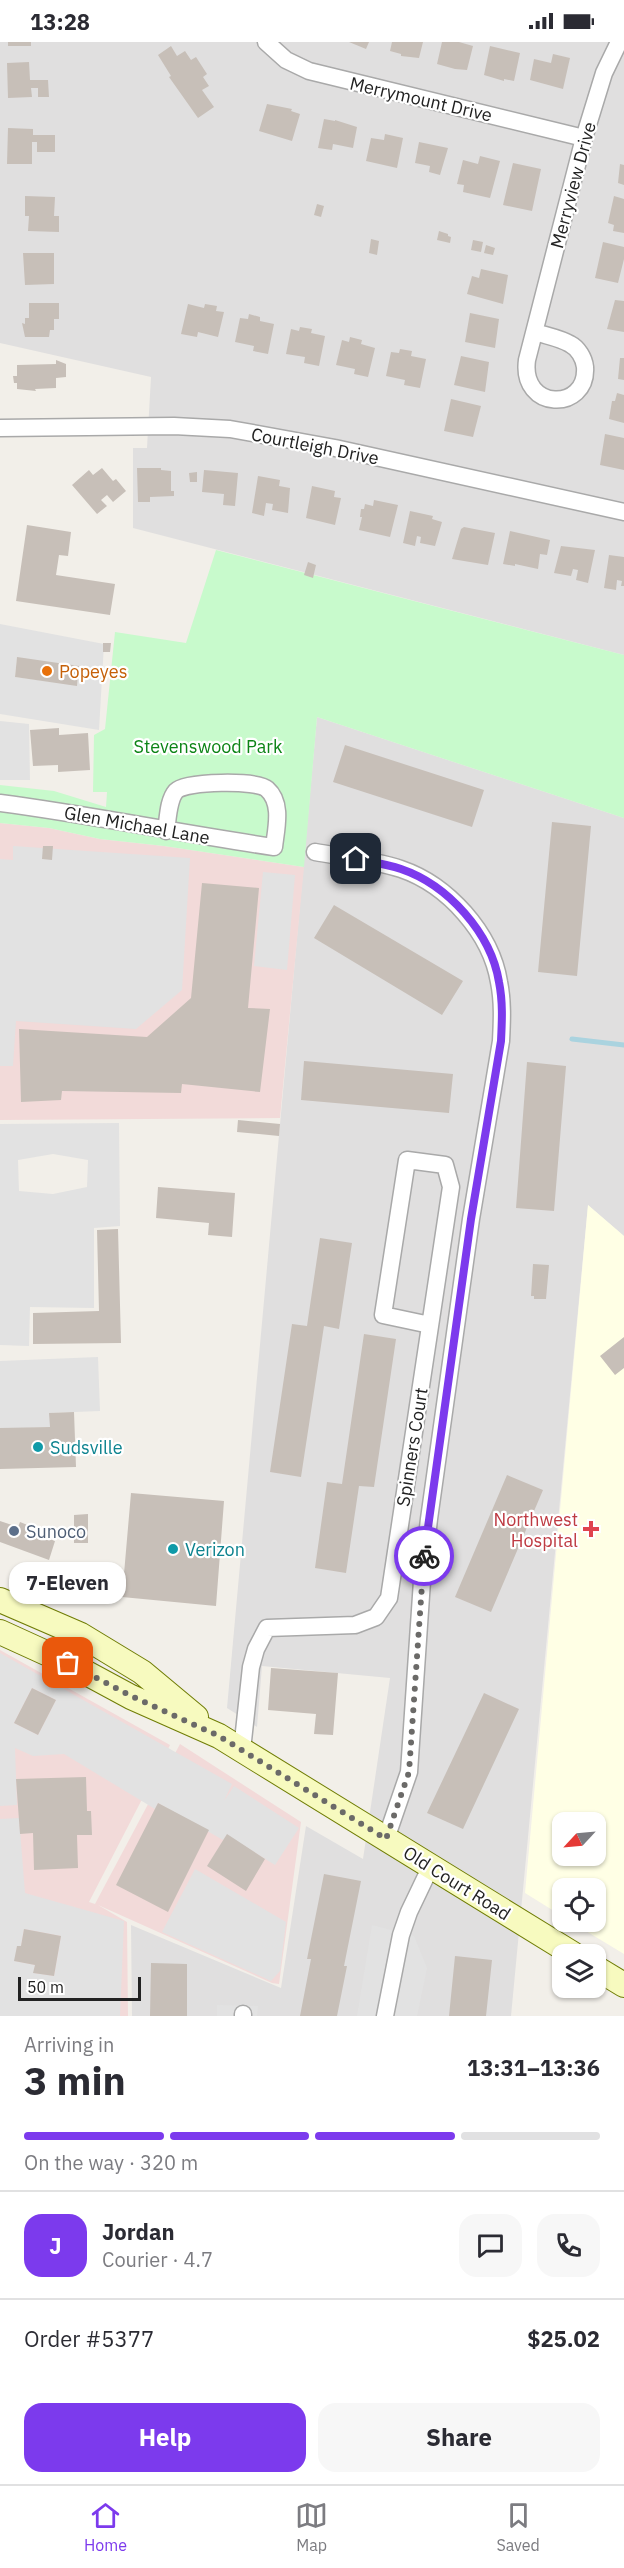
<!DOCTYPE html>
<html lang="en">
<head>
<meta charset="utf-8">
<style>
  :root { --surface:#fff; --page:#f7f7f7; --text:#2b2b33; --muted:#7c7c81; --line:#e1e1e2; --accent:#7c3aed }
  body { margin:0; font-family:"IBM Plex Sans",sans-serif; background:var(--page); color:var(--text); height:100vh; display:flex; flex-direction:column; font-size:22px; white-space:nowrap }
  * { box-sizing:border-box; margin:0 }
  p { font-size:20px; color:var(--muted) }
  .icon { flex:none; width:33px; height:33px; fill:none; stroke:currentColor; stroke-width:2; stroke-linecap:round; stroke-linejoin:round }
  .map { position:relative; height:1974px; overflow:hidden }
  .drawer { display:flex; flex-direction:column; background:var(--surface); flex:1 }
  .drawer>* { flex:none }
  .needle { width:39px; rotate:244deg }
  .controls { position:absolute; left:552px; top:1770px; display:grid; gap:12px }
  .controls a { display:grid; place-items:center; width:54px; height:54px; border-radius:12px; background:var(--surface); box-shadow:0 2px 4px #0004; font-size:30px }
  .scale { position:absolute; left:18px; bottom:15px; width:123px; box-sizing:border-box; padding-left:6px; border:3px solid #222; border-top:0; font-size:16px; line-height:21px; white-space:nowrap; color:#222; -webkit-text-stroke:4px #fff; paint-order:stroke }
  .pin { position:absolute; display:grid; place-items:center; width:51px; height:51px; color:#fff; margin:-26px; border-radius:12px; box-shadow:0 3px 9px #0006 }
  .courier { position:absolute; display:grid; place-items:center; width:60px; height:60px; margin:-30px; border:4px solid #7c3aed; border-radius:50%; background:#fff; color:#222; box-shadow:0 2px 8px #0007 }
  .bubble { position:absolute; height:42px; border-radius:18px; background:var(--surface); box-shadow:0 2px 4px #0004; font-size:20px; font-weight:700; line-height:42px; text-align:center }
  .head em { font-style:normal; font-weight:700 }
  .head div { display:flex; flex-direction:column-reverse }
  .head { display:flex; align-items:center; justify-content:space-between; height:102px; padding:0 24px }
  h1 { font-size:39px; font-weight:700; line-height:45px }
  .bar { display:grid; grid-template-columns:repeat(4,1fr); gap:9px 6px; align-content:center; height:72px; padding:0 24px }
  .bar i { height:8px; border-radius:4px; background:var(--line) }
  .bar .active { background:var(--accent) }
  .bar p { grid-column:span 4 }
  .line { display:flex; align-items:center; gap:15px; padding:0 24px; border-top:2px solid var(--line) }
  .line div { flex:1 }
  .round { display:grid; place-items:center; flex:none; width:63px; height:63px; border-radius:18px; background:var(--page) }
  .cta { display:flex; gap:12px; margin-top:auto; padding:12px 24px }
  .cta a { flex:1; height:69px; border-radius:18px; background:var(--accent); color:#fff; font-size:24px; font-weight:700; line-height:69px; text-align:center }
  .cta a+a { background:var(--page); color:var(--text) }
  .status { display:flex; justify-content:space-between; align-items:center; height:42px; padding:0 30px; background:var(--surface); direction:ltr }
  .status svg { height:16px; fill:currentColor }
  .menu { display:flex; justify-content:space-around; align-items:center; height:84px; border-top:2px solid var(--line); background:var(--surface); font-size:16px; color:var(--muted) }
  .menu a { display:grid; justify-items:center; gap:3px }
  .menu .active { color:var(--accent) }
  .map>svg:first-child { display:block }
  .residential { fill:#e0dfdf }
  .commercial { fill:#f2dad9 }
  .education { fill:#ffffe5; fill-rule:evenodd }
  .park { fill:#c8facc }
  .parking { fill:#e2e2e2; fill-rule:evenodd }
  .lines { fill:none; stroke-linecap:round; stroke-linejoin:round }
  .stream { stroke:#aad3df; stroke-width:5 }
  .building { fill:#c7bfb8 }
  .minor-casing { stroke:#a9a9a9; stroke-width:19 }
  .secondary-casing { stroke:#707d05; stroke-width:26 }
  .minor { stroke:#fff; stroke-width:16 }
  .secondary { stroke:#f7fabf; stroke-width:24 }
  .done { stroke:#6b6a68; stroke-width:6; stroke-dasharray:0 10.8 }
  .route { stroke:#7c3aed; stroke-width:8 }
  .food-dot { fill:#e8710a; stroke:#fff; stroke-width:2 }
  .culture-dot { fill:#0f9aa8; stroke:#fff; stroke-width:2 }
  .health-dot { fill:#e0444e; stroke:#fff; stroke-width:2 }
  .service-dot { fill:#5c6f8a; stroke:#fff; stroke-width:2 }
  .labels { text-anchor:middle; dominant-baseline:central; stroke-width:4.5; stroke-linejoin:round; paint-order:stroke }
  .street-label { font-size:18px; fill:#222; stroke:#fff }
  .food-label { font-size:18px; fill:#c56008; stroke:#fff; text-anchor:start }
  .park-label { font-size:18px; fill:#0c8416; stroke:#fff }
  .culture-label { font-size:18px; fill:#0d838f; stroke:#fff; text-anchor:start }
  .health-label { font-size:18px; fill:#be3a42; stroke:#fff; text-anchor:end }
  .service-label { font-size:18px; fill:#4e5e75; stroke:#fff; text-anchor:start }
</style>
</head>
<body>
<div class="status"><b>13:28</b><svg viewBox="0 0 49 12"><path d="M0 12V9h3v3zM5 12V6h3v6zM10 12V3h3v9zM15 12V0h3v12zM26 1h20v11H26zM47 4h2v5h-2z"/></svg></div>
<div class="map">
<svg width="624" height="1974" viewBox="0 0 624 1974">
  <rect width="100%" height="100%" fill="#f2efe9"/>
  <path class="residential" d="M0 0H624V613L133 486V406H147L151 335 0 301Z
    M317 675 624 776V1194L588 1163 511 1974H132L131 1883 281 1946 306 1784 363 1817 390 1636 262 1624 257 1685 227 1666Z"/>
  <path class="commercial" d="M0 781 49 786 100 797 164 804 304 825 280 1076 0 1078Z
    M0 1608 170 1703 89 1860 95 1862 180 1702 301 1780 279 1942 272 1941 98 1863 127 1880 128 1974H0Z"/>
  <path class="education" d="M588 1163 624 1194V1912L571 1880H596V1846H562V1874L525 1851ZM562 1780H596V1814H562Z"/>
  <path class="park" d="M216 508 624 613V776L317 675 304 825 164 804 100 797 49 786 0 781V743L54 749 106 765 107 750H93L94 693 105 687 115 590 186 601Z"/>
  <path class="parking" d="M0 582 104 602 99 688 0 672ZM17 616 79 624 77 643 15 635Z
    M0 679 29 682 30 738H0Z
    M13 804 190 816 182 948 136 987 16 979 13 1024H0V817L13 818Z
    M263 830 295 833 287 928 254 924Z
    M119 1081 120 1184 94 1186V1266L30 1265 29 1304 0 1303V1082ZM53 1112 88 1118 87 1145 53 1152 19 1149 18 1118Z
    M98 1315 100 1369 50 1371V1385L0 1387V1319Z
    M0 1611 232 1742 224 1759 234 1744 299 1786 275 1823 227 1793 223 1798 158 1761 155 1767 64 1712 33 1714 15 1706 17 1763 0 1764ZM32 1646 56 1658 38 1693 14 1681Z
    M19 1776 25 1851 124 1879 120 1974H0V1777ZM24 1887 61 1894 54 1934 34 1931 35 1923 15 1919 17 1904H21Z
    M195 1827 286 1880 280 1929 271 1939 162 1890Z
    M372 1883 414 1894 427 1926 417 1974H357Z
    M217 1963 258 1964 257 1974H217Z"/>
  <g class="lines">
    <path class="stream" d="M572 997 624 1003"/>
  </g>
  <path class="building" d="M8 0H31V4H8Z
    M349 0H369L366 7Z
    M392 0H423L419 16 401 14V12L390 9Z
    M442 0H459L473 4 467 28 455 27 437 22Z
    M171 4 177 14 185 9 191 18 196 15 207 32 203 35 209 44 202 48 214 65 198 76 169 35 171 34 158 13Z
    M490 4 520 11 514 39 504 37V39L484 33Z
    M553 12 570 16 563 47 530 38 534 17 551 21Z
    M29 20 30 38H48L49 55H38V46H31L32 55 8 56 7 21Z
    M267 62 292 67 291 69 300 72 292 99 259 89Z
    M324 77 335 79V78L357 85 353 106 333 102 332 108 318 106Z
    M8 86 33 87V93H55V110H37V100H32V122H7Z
    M385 92 403 96 397 126 366 119 371 96 384 98Z
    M419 100 448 106 440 133 429 130 430 124 415 121Z
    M480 114 500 119 490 156 463 150 464 143 457 142 463 118 478 122Z
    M513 121 541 127 532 169 503 163Z
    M620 122 624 123V143L618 141Z
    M25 154 55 155 54 174H59V190L28 189 29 174H25Z
    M614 154 624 157V191L613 189 614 183 608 181Z
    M317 162 324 164 321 175 314 173Z
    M439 189 448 192V194L451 195 450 201 437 198Z
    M371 197 379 199 377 213 369 211Z
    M473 198 483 200 481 210 471 208Z
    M603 200 624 205V217L618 241 595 236Z
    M486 203 495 206 493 213 484 211Z
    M23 211H54V242L25 243Z
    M481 227 508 233 503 262 467 252 472 234 479 236Z
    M615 258 624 259V290L607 287Z
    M29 261H59V277H54V288H50L49 295H25L22 281 25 282V276H29Z
    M188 262 204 266 205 262 217 264 216 269 224 270 218 295 198 290 197 295 181 292Z
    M470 271 499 277 495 306 465 300Z
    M249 272 260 275V279L274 282 268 312 253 309 254 304 235 300 240 276 248 277Z
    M300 285 312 287 311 291 325 294 319 324 304 321 305 315 286 312 291 287 299 289Z
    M350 295 362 298 361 302 375 306 368 335 354 332 355 327 336 323 342 298 349 300Z
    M400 307 412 309 411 314 426 317 420 346 404 343 405 338 386 334 391 310 399 311Z
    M461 314 489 320 485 350 454 343Z
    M620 316H624V338L618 337Z
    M56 318 66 322V335L56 336V346L35 347 36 349 17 347V341H14L13 334H17V323L56 322Z
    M617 351 624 353V381L609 377 612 359H615Z
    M451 357 481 364 473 395 444 389Z
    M605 392 624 396V428L600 423Z
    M102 426 113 439 116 437 126 449 113 460 107 453 101 458 107 464 97 472 72 443 89 428 93 433Z
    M137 426H161V428L171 429V449H174V454L150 455V460H138Z
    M204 428 238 431 235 464 223 463 224 452 202 450Z
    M197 430V440H190L189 431Z
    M258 434 280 438 279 444 290 446 288 471 272 468 273 462 266 461 264 474 252 471Z
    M312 444 335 449 334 455 341 456 335 483 306 476Z
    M374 458 398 463 390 495 359 488 362 475H360L361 467H364L365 462 373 464Z
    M410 469 433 474 432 477 442 480 435 504 420 501 421 495 417 494 415 504 403 501Z
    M27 483 71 490 68 514 59 513 56 533 115 542 110 573 16 559Z
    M464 485 495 491 488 523 452 517 461 487Z
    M510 489 550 498 547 513 540 512 538 527 515 522V524L503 522Z
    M561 504 595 508 588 541 576 538 578 528 573 527 571 534 554 531Z
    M609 513 624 515V544H621L622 539 617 538 616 548 604 546Z
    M308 520 316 523 313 536 304 533Z
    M103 601H111L110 610H103Z
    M17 615 79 624 77 644 15 635Z
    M59 686V693L88 691 90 728 58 730V723L33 724 30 688Z
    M345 703 484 748 472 785 333 740Z
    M552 780 591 784 577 934 538 930Z
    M43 804H53L52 818 42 817Z
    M202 841 259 846 248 966 270 967 260 1050 182 1042 181 1051 62 1049 61 1058 21 1060 19 987 147 995 191 956Z
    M334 863 463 939 442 973 314 896Z
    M304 1019 453 1032 449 1071 301 1058Z
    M527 1020 566 1024 554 1169 516 1166Z
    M238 1078 280 1082 279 1094 237 1090Z
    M158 1145 235 1151 232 1195 208 1193 209 1181 156 1176Z
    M118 1187 121 1301 33 1302V1271L99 1269 97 1188Z
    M320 1196 352 1201 339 1287 324 1284 301 1435 270 1430 292 1282 307 1284Z
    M533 1222 549 1223 546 1257H534V1254H531Z
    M364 1292 396 1297 374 1445 359 1444 346 1531 315 1526 327 1440 342 1442Z
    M624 1295V1326L615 1333 600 1314Z
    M74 1370 76 1425 0 1427V1386L50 1385 49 1371Z
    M507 1433 543 1448 491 1570 455 1555Z
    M131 1451 224 1459 216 1564 122 1555Z
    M88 1472V1501H74V1473Z
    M0 1479 18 1485 20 1480 30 1484 28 1489 55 1499 49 1518 0 1500Z
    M271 1626 338 1631 333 1693 314 1692 316 1672 268 1668Z
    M32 1646 56 1658 38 1693 14 1681Z
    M484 1651 519 1667 463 1787 427 1771Z
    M86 1735 87 1769H91L92 1793H77L78 1826 34 1828 33 1791 20 1792 16 1737Z
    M158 1761 209 1788 168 1870 116 1843Z
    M227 1792 265 1817 246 1849 207 1824Z
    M324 1832 361 1839 344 1924H347L337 1974H300L311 1917H307Z
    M24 1887 61 1894 54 1934 33 1931 35 1923 14 1919 17 1904H21Z
    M455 1914 492 1918 486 1974H449Z
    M151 1921 187 1922V1974H150Z"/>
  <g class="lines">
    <g class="minor-casing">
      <path id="minor" d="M266 0 286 18 309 29 584 96
        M535 290C547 294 560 296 570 302 578 306 584 316 585 325 588 370 520 369 527 318L584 96 604 31 619 0
        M0 386 174 384 230 387 335 406 624 470
        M0 761C92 773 183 792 274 805 276 787 283 761 267 747 258 738 185 739 176 749 168 758 168 777 166 789
        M315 810C344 815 374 818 401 827 448 843 491 891 499 940 503 960 502 979 501 999L471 1177 429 1477 422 1539 409 1730 386 1797
        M242 1708 251 1625 256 1607 267 1586 355 1583 376 1575 389 1556 451 1145 445 1123 407 1118 383 1273 430 1283
        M243 1974V1972
        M385 1974 401 1893 409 1870 431 1824"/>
    </g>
    <g class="secondary-casing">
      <path id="secondary" d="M0 1558 81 1593 142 1630 196 1675
        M0 1590 68 1621 131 1655 219 1694 573 1912
        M596 1926 624 1943"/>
    </g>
    <use href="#minor" class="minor"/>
    <use href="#secondary" class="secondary"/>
  </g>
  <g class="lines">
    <path class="done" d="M68 1621 131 1654 219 1694 386 1797 409 1730 424 1514"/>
    <path class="route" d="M356 817C371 820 387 822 401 827 448 843 491 891 499 940 503 960 502 979 501 999L471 1177 424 1514"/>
  </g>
  <circle class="food-dot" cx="47" cy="629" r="6"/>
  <g class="culture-dot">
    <circle cx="38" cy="1405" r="6"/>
    <circle cx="173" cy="1507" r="6"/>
  </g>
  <path class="health-dot" d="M588 1478h6v6h6v6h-6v6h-6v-6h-6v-6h6z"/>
  <circle class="service-dot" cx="14" cy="1489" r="6"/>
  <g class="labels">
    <g class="street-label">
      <text transform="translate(421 57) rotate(13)">Merrymount Drive</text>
      <text transform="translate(573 143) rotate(-75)">Merryview Drive</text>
      <text transform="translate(315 404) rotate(11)">Courtleigh Drive</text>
      <text transform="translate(137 783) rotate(10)">Glen Michael Lane</text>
      <text transform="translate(412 1405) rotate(-81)">Spinners Court</text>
      <text transform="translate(457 1841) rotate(32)">Old Court Road</text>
    </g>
    <g class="food-label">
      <text x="59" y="629">Popeyes</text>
    </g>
    <g class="park-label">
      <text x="208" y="704">Stevenswood Park</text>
    </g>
    <g class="culture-label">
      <text x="50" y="1405">Sudsville</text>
      <text x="185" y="1507">Verizon</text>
    </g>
    <g class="health-label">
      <text x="578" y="1477">Northwest<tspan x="578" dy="21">Hospital</tspan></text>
    </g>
    <g class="service-label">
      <text x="26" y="1489">Sunoco</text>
    </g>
  </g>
</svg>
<div class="controls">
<a><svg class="needle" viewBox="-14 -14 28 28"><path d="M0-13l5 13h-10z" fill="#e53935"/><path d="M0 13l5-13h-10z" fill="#7c7c81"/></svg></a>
<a><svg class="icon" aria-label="locate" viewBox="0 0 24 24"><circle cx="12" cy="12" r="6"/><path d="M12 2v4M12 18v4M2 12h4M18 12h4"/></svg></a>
<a><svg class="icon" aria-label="layers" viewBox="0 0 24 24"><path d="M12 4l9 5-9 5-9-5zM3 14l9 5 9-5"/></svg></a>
</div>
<div class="scale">50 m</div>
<div class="pin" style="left:68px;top:1621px;background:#ea580c"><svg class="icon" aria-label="bag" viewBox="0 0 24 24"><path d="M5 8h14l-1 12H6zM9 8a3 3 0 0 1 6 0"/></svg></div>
<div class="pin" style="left:356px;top:817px;background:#1f2937"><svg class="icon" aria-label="home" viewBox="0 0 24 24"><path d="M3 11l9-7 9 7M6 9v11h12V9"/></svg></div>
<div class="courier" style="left:424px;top:1514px"><svg class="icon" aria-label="bike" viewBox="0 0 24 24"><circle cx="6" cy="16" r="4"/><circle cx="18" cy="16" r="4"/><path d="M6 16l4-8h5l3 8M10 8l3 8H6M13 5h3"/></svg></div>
<div class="bubble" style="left:9px;top:1520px;width:117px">7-Eleven</div>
</div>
<section class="drawer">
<div class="head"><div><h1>3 min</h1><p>Arriving in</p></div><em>13:31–13:36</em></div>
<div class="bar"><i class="active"></i><i class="active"></i><i class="active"></i><i></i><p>On the way · 320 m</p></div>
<div class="line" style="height:108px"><b class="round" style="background:var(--accent);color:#fff">J</b><div><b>Jordan</b><p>Courier · 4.7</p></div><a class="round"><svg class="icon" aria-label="chat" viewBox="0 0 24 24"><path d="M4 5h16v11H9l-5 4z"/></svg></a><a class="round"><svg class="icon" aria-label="phone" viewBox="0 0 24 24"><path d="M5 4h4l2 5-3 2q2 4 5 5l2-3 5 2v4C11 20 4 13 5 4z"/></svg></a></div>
<div class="line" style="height:78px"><div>Order #5377</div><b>$25.02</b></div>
<div class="cta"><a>Help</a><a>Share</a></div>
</section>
<nav class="menu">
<a class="active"><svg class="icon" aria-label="home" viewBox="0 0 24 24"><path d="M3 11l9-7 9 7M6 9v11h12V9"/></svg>Home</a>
<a><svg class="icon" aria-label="map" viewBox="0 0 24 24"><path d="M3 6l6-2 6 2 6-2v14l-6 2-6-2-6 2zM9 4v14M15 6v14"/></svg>Map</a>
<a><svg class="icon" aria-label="saved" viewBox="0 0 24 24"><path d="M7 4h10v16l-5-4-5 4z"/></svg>Saved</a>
</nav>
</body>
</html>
